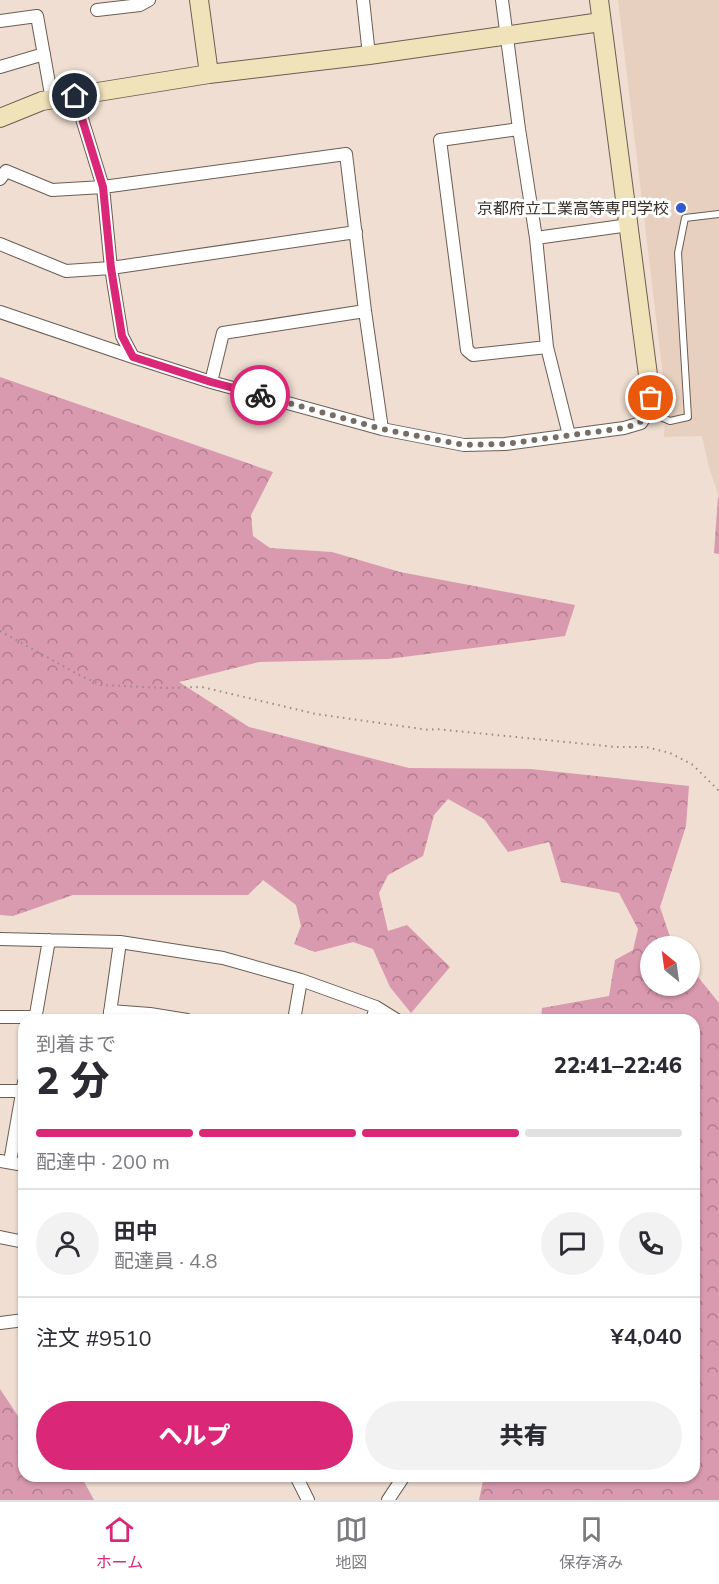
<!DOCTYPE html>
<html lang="ja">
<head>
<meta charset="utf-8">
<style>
  :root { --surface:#fff; --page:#f2f2f3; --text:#2b2b33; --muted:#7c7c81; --line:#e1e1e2; --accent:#db2777 }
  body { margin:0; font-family:Mulish,"Noto Sans JP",sans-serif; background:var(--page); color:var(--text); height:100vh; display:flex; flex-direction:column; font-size:22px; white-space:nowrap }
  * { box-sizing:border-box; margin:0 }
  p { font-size:20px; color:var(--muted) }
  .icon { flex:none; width:33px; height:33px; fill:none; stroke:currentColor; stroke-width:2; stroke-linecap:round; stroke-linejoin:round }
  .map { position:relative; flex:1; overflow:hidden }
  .sheet { position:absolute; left:18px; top:1014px; width:682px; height:468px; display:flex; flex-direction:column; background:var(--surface); border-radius:18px; box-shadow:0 2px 4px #0004 }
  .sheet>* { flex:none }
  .needle { width:39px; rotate:331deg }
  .controls { position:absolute; left:640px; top:936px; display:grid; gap:12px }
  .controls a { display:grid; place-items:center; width:60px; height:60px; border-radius:50%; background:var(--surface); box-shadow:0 2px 4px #0004; font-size:30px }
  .pin { position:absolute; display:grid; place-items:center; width:51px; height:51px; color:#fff; margin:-26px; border:3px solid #fff; border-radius:50%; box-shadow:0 2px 6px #0007 }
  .courier { position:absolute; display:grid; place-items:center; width:60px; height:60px; margin:-30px; border:4px solid #db2777; border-radius:50%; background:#fff; color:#222; box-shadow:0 2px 8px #0007 }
  .summary em { font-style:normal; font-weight:800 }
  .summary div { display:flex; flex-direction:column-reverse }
  .summary { display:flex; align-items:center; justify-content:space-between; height:102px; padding:0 18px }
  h1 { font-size:39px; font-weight:800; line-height:45px }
  .bar { display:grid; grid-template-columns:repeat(4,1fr); gap:9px 6px; align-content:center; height:72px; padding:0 18px }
  .bar i { height:8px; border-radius:4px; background:var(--line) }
  .bar .on { background:var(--accent) }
  .bar p { grid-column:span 4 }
  .line { display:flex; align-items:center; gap:15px; padding:0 18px; border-top:2px solid var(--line) }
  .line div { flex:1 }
  .round { display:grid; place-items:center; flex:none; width:63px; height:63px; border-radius:32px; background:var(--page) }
  .cta { display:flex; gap:12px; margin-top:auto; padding:12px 18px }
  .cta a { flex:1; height:69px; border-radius:36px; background:var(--accent); color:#fff; font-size:24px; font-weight:800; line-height:69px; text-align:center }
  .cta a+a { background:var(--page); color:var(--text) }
  .tab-bar { display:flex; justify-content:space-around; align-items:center; height:84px; border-top:2px solid var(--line); background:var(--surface); font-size:16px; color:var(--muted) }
  .tab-bar a { display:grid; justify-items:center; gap:3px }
  .tab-bar .on { color:var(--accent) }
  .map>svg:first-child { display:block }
  .built { fill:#e7d0bf }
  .forest { fill:url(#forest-crowns) }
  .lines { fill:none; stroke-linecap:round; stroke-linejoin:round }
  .lane-casing { stroke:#6c5d53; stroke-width:8 }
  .street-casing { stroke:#6c5d53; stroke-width:14 }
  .secondary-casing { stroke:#6c5d53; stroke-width:20 }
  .path { stroke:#978b82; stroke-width:2; stroke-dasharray:1.5 4.5; stroke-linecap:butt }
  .lane { stroke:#fff; stroke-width:6 }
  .street { stroke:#fff; stroke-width:12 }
  .secondary { stroke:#f0e3b9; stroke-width:18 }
  .done { stroke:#776d65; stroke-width:6; stroke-dasharray:0 10.8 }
  .route { stroke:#db2777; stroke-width:8 }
  .poi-dot { fill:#3459c9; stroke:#fff; stroke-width:2 }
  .labels { text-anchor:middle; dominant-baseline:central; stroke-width:6; stroke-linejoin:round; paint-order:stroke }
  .poi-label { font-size:16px; fill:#37302b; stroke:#fff; text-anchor:end }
</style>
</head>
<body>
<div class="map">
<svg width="719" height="1500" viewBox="0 0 719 1500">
  <defs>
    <pattern id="forest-crowns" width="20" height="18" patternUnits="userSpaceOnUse" patternTransform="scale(1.5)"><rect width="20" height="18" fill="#d999af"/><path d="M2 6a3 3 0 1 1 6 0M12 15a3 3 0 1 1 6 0" fill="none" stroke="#b17d8f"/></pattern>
  </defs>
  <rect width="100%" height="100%" fill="#efded1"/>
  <path class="built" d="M618 0H719V498L709 467 702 436 664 437 666 401Z"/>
  <path class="forest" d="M0 377 273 472 251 515 253 536 270 548 332 552 400 572 575 605 565 636 388 659 259 662 179 682 249 727 409 768 531 769 689 786 686 826 660 907 673 946H651V986H690V967L719 1003V1500H479L484 1476H694V1020H541L542 1008 609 996 615 960 633 950 638 929 619 893 561 882 549 842 508 852 484 819 448 799 434 815 423 856 388 875 379 893 388 931 407 925 450 967 411 1013 390 987 373 949 353 942 315 952 294 944 301 926 296 905 263 880 248 895H73L13 916 0 915Z
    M718 497 719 498V554L714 553Z
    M0 1389 24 1425V1476H81L94 1500H0Z"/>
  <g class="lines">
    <g class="lane-casing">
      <path id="lane" d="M649 412 670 421 688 417 678 253 685 218 719 214"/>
    </g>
    <g class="street-casing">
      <path id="street" d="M363 0 369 55
        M502 0 519 129 536 238 547 347 569 435
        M97 10 140 5 149 0
        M0 21 37 16 52 100
        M0 67 44 54
        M75 96 103 187 111 268 122 336 133 357 211 382 382 429 464 445 505 444 624 428 641 423 649 411
        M519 129 440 140 467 350 473 355 547 347
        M0 179 6 171 52 190 103 187 346 154 365 311 382 429
        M536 238 629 225
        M0 244 66 271 111 268 356 232
        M0 312 133 357
        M211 382 223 333 365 311
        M0 939 120 942 223 958 301 980 376 1007 397 1020
        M110 1011 150 1014 187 1020
        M0 1017H35
        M35 1020 49 940
        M109 1020 120 942
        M294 1020 301 980
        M372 1020 376 1007
        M0 1091H22
        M0 1161 24 1165
        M10 1162 24 1082
        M0 1237 24 1242
        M0 1323 24 1320
        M296 1476 308 1500
        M388 1500 404 1476"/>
    </g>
    <g class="secondary-casing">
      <path id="secondary" d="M199 0 209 74
        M599 0 651 398 649 411
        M0 118 42 101 209 74 369 55 601 22"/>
    </g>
    <path class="path" d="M0 631 81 676 101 685 167 688 202 687 316 714 429 730 436 729 616 747H646L670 753 693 765 719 791"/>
    <use href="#lane" class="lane"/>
    <use href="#street" class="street"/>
    <use href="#secondary" class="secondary"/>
  </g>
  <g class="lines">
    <path class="done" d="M260 395 382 429 464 445 505 444 624 428C644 422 647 420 651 398"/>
    <path class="route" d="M75 96 103 187 111 268 122 336 133 357 211 382 260 395"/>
  </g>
  <circle class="poi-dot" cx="681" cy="208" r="6"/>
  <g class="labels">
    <g class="poi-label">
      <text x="669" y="208">京都府立工業高等専門学校</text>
    </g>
  </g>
</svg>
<div class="controls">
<a><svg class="needle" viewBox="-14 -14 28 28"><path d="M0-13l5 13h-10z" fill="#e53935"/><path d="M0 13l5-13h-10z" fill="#7c7c81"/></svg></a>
</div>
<div class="pin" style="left:651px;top:398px;background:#ea580c"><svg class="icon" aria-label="bag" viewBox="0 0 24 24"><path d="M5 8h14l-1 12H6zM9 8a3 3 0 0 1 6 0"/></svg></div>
<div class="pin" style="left:75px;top:96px;background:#1f2937"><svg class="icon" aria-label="home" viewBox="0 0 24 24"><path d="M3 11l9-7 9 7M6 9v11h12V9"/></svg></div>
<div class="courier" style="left:260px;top:395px"><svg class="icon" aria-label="bike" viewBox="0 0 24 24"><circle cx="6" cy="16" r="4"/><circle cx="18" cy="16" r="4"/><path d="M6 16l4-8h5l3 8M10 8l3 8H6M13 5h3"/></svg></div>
<section class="sheet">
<div class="summary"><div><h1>2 分</h1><p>到着まで</p></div><em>22:41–22:46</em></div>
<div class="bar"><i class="on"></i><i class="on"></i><i class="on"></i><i></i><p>配達中 · 200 m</p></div>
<div class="line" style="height:108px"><a class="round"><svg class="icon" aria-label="person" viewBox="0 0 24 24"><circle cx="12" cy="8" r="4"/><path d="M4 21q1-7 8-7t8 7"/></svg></a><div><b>田中</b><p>配達員 · 4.8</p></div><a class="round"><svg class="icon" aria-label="chat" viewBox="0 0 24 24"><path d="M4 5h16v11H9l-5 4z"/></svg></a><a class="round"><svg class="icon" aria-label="phone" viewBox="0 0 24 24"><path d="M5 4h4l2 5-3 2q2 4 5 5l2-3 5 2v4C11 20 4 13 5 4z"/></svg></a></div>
<div class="line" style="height:78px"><div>注文 #9510</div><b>¥4,040</b></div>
<div class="cta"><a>ヘルプ</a><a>共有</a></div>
</section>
</div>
<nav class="tab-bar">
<a class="on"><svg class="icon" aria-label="home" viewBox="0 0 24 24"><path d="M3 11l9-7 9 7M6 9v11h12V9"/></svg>ホーム</a>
<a><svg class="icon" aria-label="map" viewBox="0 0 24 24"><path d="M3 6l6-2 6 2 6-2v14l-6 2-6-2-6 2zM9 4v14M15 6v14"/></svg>地図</a>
<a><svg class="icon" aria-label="saved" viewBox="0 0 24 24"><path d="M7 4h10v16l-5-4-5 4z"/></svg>保存済み</a>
</nav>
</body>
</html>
